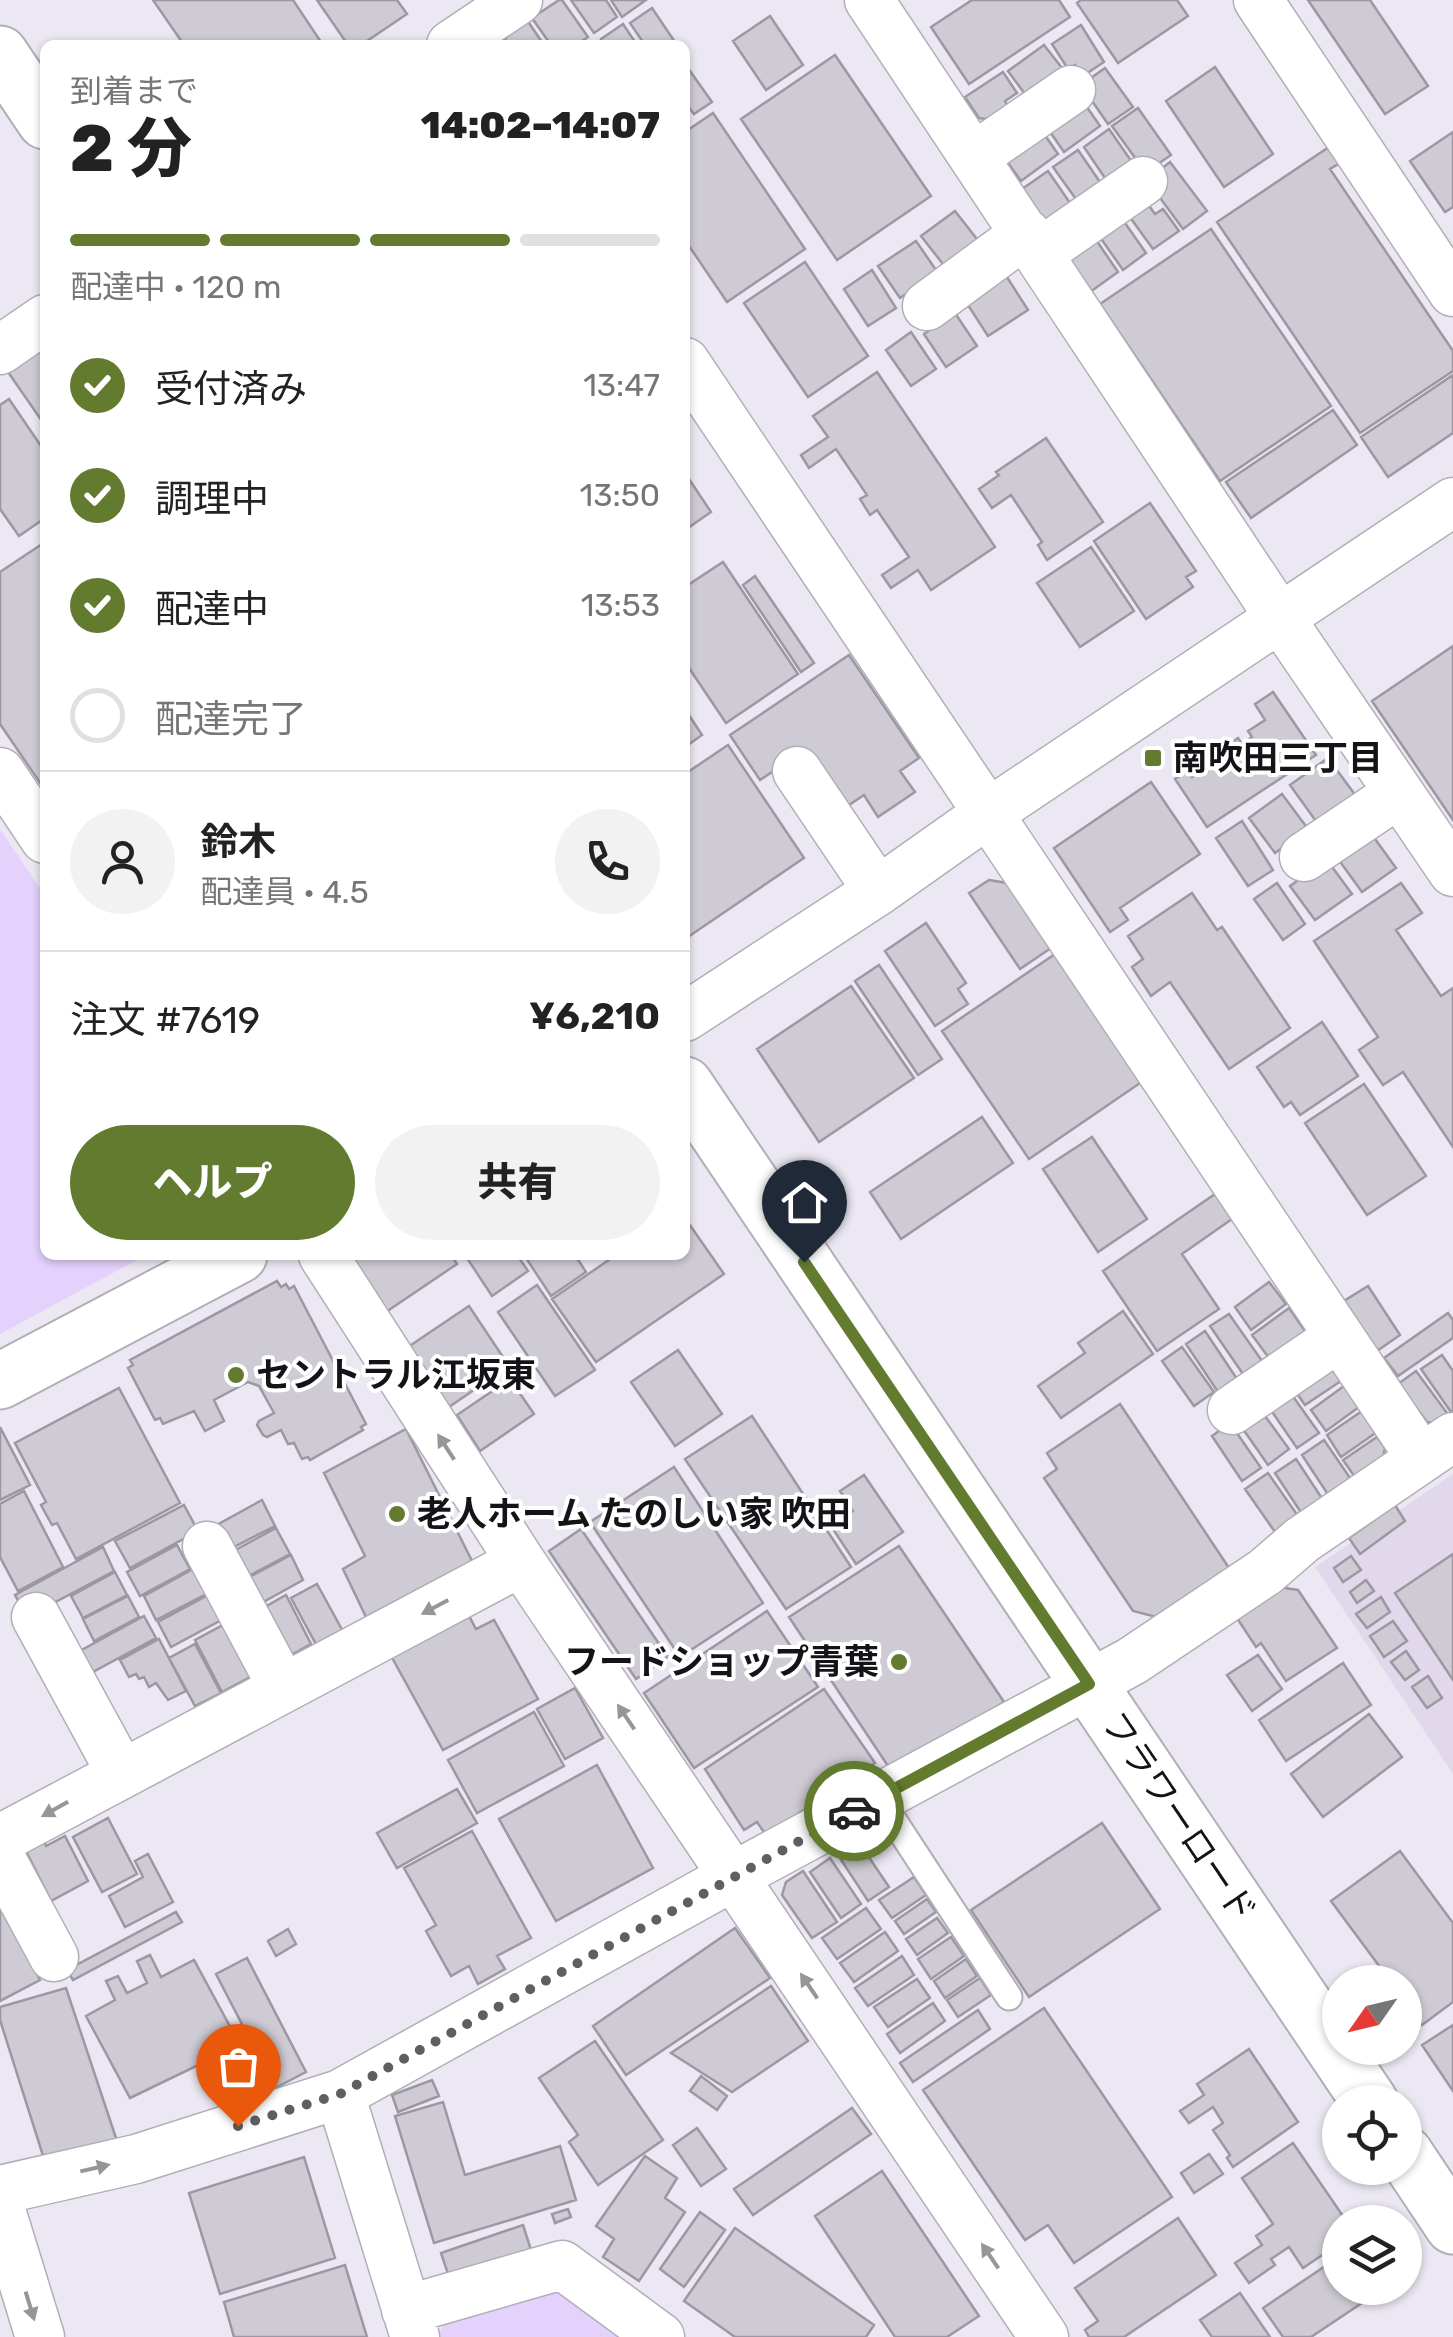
<!DOCTYPE html>
<html lang="ja">
<head>
<meta charset="utf-8">
<style>
  :root { --surface:#fff; --page:#f2f2f2; --text:#222; --muted:#767676; --line:#e0e0e0; --accent:#627b2e }
  body { margin:0; font-family:Rubik,"Noto Sans JP",sans-serif; background:var(--page); color:var(--text); height:100vh; display:flex; flex-direction:column; font-size:38px; white-space:nowrap }
  * { box-sizing:border-box; margin:0 }
  p { font-size:32px; color:var(--muted) }
  .icon { flex:none; width:55px; height:55px; fill:none; stroke:currentColor; stroke-width:2; stroke-linecap:round; stroke-linejoin:round }
  .map { position:relative; flex:1; overflow:hidden }
  .panel { position:absolute; left:40px; top:40px; width:650px; height:1220px; display:flex; flex-direction:column; background:var(--surface); border-radius:15px; box-shadow:0 2px 8px #0004 }
  .panel>* { flex:none }
  .needle { width:65px; rotate:236deg }
  .tools { position:absolute; left:1322px; top:1965px; display:grid; gap:20px }
  .tools a { display:grid; place-items:center; width:100px; height:100px; border-radius:50%; background:var(--surface); box-shadow:0 2px 8px #0004; font-size:50px }
  .pin { position:absolute; display:grid; place-items:center; width:85px; height:85px; color:#fff; margin:-102px -42px; border-radius:50% 50% 50% 0; rotate:-45deg; box-shadow:0 0 10px #0007 }
  .pin .icon { rotate:45deg }
  .courier { position:absolute; display:grid; place-items:center; width:100px; height:100px; margin:-50px; border:8px solid #627b2e; border-radius:50%; background:#fff; color:#222; box-shadow:0 2px 12px #0007 }
  .summary em { font-style:normal; font-weight:800 }
  .summary div { display:flex; flex-direction:column-reverse }
  .summary { display:flex; align-items:center; justify-content:space-between; height:170px; padding:0 30px }
  h1 { font-size:65px; font-weight:800; line-height:75px }
  .bar { display:grid; grid-template-columns:repeat(4,1fr); gap:15px 10px; align-content:center; height:120px; padding:0 30px }
  .bar i { height:12px; border-radius:8px; background:var(--line) }
  .bar .active { background:var(--accent) }
  .bar p { grid-column:span 4 }
  .line { display:flex; align-items:center; gap:25px; padding:0 30px; border-top:2px solid var(--line) }
  .line div { flex:1 }
  .round { display:grid; place-items:center; flex:none; width:105px; height:105px; border-radius:52px; background:var(--page) }
  ol { padding:0 30px; list-style:none }
  li { display:flex; align-items:center; gap:30px; height:110px }
  li p { margin-inline-start:auto }
  li .icon { padding:10px; border-radius:50%; background:var(--accent); color:#fff; stroke-width:4 }
  li:last-child { color:var(--muted) }
  li i { width:55px; height:55px; border:5px solid var(--line); border-radius:50% }
  .action { display:flex; gap:20px; margin-top:auto; padding:20px 30px }
  .action a { flex:1; height:115px; border-radius:60px; background:var(--accent); color:#fff; font-size:40px; font-weight:800; line-height:115px; text-align:center }
  .action a+a { background:var(--page); color:var(--text) }
  .map>svg:first-child { display:block }
  .built { fill:#e1d9eb }
  .green { fill:#e4d1fc }
  .building { fill:#cfcbd5; stroke:#9c97a2; stroke-width:2.5 }
  .lines { fill:none; stroke-linecap:round; stroke-linejoin:round }
  .service-casing { stroke:#b2aeb8; stroke-width:29 }
  .minor-casing { stroke:#b2aeb8; stroke-width:51 }
  .tertiary-casing { stroke:#b2aeb8; stroke-width:59 }
  .service { stroke:#fff; stroke-width:25 }
  .minor { stroke:#fff; stroke-width:48 }
  .tertiary { stroke:#fff; stroke-width:55 }
  .oneway { fill:#969597 }
  .done { stroke:#605e64; stroke-width:10; stroke-dasharray:0 18 }
  .route { stroke:#627b2e; stroke-width:12 }
  .poi-dot { fill:#627b2e; stroke:#fff; stroke-width:4 }
  .labels { text-anchor:middle; dominant-baseline:central; stroke-width:8; stroke-linejoin:round; paint-order:stroke }
  .poi-label { font-size:35px; font-weight:bold; fill:#151317; stroke:#fff; text-anchor:start }
  .street-label { font-size:35px; fill:#151317; stroke:#fff }
</style>
</head>
<body>
<div class="map">
<svg width="1453" height="2337" viewBox="0 0 1453 2337">
  <rect width="100%" height="100%" fill="#ece8f3"/>
  <path class="built" d="M1453 1474V1774L1315 1567Z"/>
  <path class="green" d="M0 829 45 896V1255H146L0 1334Z
    M554 2287 624 2337H437L448 2318Z"/>
  <path class="building" d="M153 0H293L323 45H184Z
    M317 0H397L407 14 361 45H348Z
    M559 0H562L588 37 576 45H551L532 18Z
    M571 0H606L617 17 594 33Z
    M611 0H646L622 17Z
    M972 0H1059L1070 17 969 84 931 27Z
    M1081 0H1177L1188 16 1118 63 1077 3Z
    M1308 0H1370L1428 86 1385 114Z
    M652 8 677 45H645L630 23Z
    M770 16 803 65 766 90 733 41Z
    M527 20 544 45H502L509 33Z
    M623 24 637 45H605L601 39Z
    M1081 25 1104 62 1083 76 1075 65 1068 69 1052 44Z
    M1044 45 1062 68 1025 94 1008 71Z
    M835 55 931 196 837 260 741 119Z
    M685 64 712 102 694 114 685 102Z
    M1215 67 1273 154 1224 187 1166 101Z
    M1105 68 1133 107 1108 124 1081 85Z
    M1003 72 1017 93 1005 101 1010 109 993 120 979 118 965 97Z
    M1082 100 1100 126 1064 152 1046 126Z
    M1138 108 1171 155 1152 168 1141 166 1112 126Z
    M713 113 805 249 727 302 685 240V132Z
    M1040 128 1058 154 1021 181 1006 160Z
    M1109 129 1134 165 1109 184 1084 147Z
    M1453 132V207L1445 212 1410 161Z
    M1329 147 1340 163 1330 169 1453 351V371L1360 433 1217 222Z
    M1078 150 1102 185 1078 202 1053 167Z
    M1170 162 1207 211 1183 229 1152 187 1155 174Z
    M1048 171 1070 203 1044 222 1022 189Z
    M1142 196 1155 214 1163 209 1179 231 1153 249 1124 209Z
    M955 211 980 243 946 268 921 236Z
    M1118 213 1146 253 1123 270 1095 230Z
    M1211 229 1331 406 1220 481 1100 304Z
    M1092 234 1118 272 1090 292 1063 254Z
    M916 241 938 273 900 298 878 266Z
    M805 262 868 356 808 397 744 303Z
    M872 270 896 308 868 326 844 289Z
    M1005 274 1028 310 988 336 964 299Z
    M955 313 977 346 946 367 924 334Z
    M911 332 936 369 911 386 886 350Z
    M44 347 45 424H44L8 372Z
    M877 372 995 547 931 590 918 570 891 588 882 575 909 557 877 510 870 515 860 499 867 495 836 449 809 468 801 455 828 437 813 416Z
    M1453 375V433L1388 477 1361 437Z
    M9 399 45 452V518L19 536 0 509V405Z
    M1333 410 1357 445 1251 518 1226 482Z
    M1046 438 1103 522 1047 560 1038 545 1042 542 1011 495 992 508 979 489 999 475 996 472Z
    M685 473 711 512 685 530Z
    M1150 503 1196 571 1186 577 1193 587 1146 619 1094 541Z
    M45 542V790L0 724V572Z
    M1091 547 1134 611 1080 647 1037 583Z
    M723 562 798 674 726 723 685 662V587Z
    M755 576 814 663 801 672 743 585Z
    M1453 646V820L1372 701Z
    M849 655 919 758 900 771 915 792 878 817 864 795 846 807 806 749 760 780 730 735Z
    M1273 692 1316 755 1207 827 1175 779 1188 771 1192 777 1201 771 1198 766 1214 755 1218 760 1226 755 1222 749 1238 738 1242 744 1252 737 1248 731 1265 720 1255 704Z
    M685 709 702 735 685 747Z
    M728 745 804 858 688 937 685 774Z
    M1328 758 1356 796 1318 824 1290 785Z
    M1151 782 1200 854 1120 908 1128 920 1110 932 1054 848Z
    M1282 794 1308 829 1275 853 1249 818Z
    M1242 821 1273 870 1248 886 1216 838Z
    M1370 832 1396 868 1362 892 1336 856Z
    M1327 860 1352 894 1315 920 1290 886Z
    M989 880 1007 883 1051 948 1020 969 969 893Z
    M1277 883 1305 924 1283 940 1254 899Z
    M1401 883 1422 913 1396 930 1441 996 1453 988V1147L1403 1072 1383 1085 1359 1050 1378 1037 1314 941Z
    M1192 893 1217 930 1222 927 1290 1028 1229 1069 1170 982 1151 996 1132 967 1143 959 1128 936Z
    M926 923 966 983 958 989 968 1004 935 1026 885 951Z
    M1058 952 1146 1079 1029 1159 942 1031Z
    M879 965 942 1059 918 1075 855 981Z
    M851 986 914 1078 819 1142 757 1049Z
    M1322 1022 1358 1076 1300 1115 1291 1102 1284 1107 1257 1067Z
    M1364 1084 1426 1176 1367 1215 1305 1123Z
    M982 1117 1013 1163 901 1239 870 1192Z
    M1092 1137 1147 1219 1098 1252 1043 1169Z
    M1215 1194 1232 1219 1182 1254 1219 1309 1157 1351 1103 1271Z
    M685 1218 724 1274 596 1362 552 1299 616 1255H685Z
    M349 1255H451L457 1264 383 1314Z
    M465 1255H517L528 1271 492 1296Z
    M524 1255H575L586 1272 551 1296Z
    M277 1281 281 1287 286 1284 289 1289 294 1286 366 1424 361 1427 363 1430 310 1460 308 1457 302 1459 294 1443 288 1444 281 1430 267 1437 263 1435 257 1425 259 1421 274 1413 259 1386 248 1382 214 1400 224 1421 205 1431 194 1411 163 1424 160 1418 155 1420 128 1368 133 1365 130 1360Z
    M1269 1282 1286 1304 1251 1330 1235 1307Z
    M537 1285 595 1370 555 1396 498 1312Z
    M1368 1286 1400 1335 1377 1351 1344 1301Z
    M469 1306 509 1366 449 1407 408 1347Z
    M1289 1308 1305 1331 1269 1358 1252 1335Z
    M1123 1311 1153 1354 1061 1418 1038 1386 1085 1353 1078 1343Z
    M1448 1313 1453 1320V1338L1398 1376 1384 1358Z
    M1229 1314 1262 1361 1243 1374 1210 1326Z
    M1205 1331 1237 1379 1218 1392 1186 1344Z
    M1182 1347 1214 1392 1194 1406 1162 1361Z
    M678 1350 722 1414 675 1446 631 1382Z
    M1442 1355 1453 1371V1415L1421 1369Z
    M1328 1361 1341 1381 1305 1405 1291 1385Z
    M1416 1371 1450 1417 1440 1424 1427 1422 1398 1384Z
    M510 1379 534 1414 480 1451 457 1415Z
    M1344 1386 1359 1407 1326 1431 1311 1410Z
    M119 1388 180 1503 76 1559 57 1523 52 1525 41 1505 46 1502 15 1443Z
    M1287 1388 1319 1433 1297 1448 1266 1403Z
    M1120 1404 1229 1568 1156 1617 1133 1611 1044 1478 1057 1469 1047 1453Z
    M1257 1405 1289 1449 1268 1465 1236 1419Z
    M1362 1411 1377 1432 1341 1457 1327 1435Z
    M752 1416 851 1567 786 1609 685 1459Z
    M1230 1423 1261 1468 1242 1481 1212 1436Z
    M0 1427 30 1485 0 1500Z
    M406 1429 472 1561 366 1617 343 1569 365 1556 324 1473Z
    M1377 1437 1385 1448 1382 1463 1357 1480 1343 1460Z
    M1324 1440 1352 1481 1329 1496 1302 1455Z
    M1296 1459 1323 1500 1302 1514 1275 1473Z
    M674 1467 763 1603 680 1657 590 1522Z
    M1268 1473 1298 1516 1275 1532 1245 1489Z
    M864 1475 903 1532 856 1564 831 1526 853 1511 840 1491Z
    M24 1491 63 1567 18 1591 0 1557V1504Z
    M262 1500 275 1526 226 1551 213 1527Z
    M184 1505 198 1531 130 1568 115 1541Z
    M1395 1505 1405 1521 1360 1554 1349 1538Z
    M276 1528 290 1554 241 1580 228 1554Z
    M581 1529 668 1657 636 1679 549 1551Z
    M177 1545 190 1569 140 1596 127 1572Z
    M899 1546 1004 1702 892 1772 789 1617Z
    M103 1547 114 1571 27 1617 15 1595Z
    M1453 1554V1680L1395 1593Z
    M291 1555 303 1580 256 1606 242 1581Z
    M1351 1556 1361 1570 1343 1582 1334 1568Z
    M195 1568 208 1593 156 1620 144 1596Z
    M115 1572 127 1595 83 1618 71 1596Z
    M1366 1580 1374 1591 1357 1603 1350 1592Z
    M317 1584 345 1635 318 1648 291 1598Z
    M1278 1587 1298 1590 1337 1648 1286 1681 1261 1643 1256 1647 1235 1615Z
    M212 1593 225 1618 171 1647 158 1622Z
    M286 1595 311 1644 282 1660 256 1612Z
    M128 1596 139 1617 94 1641 83 1619Z
    M1381 1597 1390 1612 1367 1628 1356 1614Z
    M767 1611 818 1687 694 1768 644 1693Z
    M467 1612 476 1629 494 1620 538 1699 443 1750 390 1654Z
    M144 1616 156 1638 89 1674 78 1652Z
    M1393 1621 1407 1641 1384 1657 1370 1636Z
    M223 1625 250 1677 222 1692 195 1640Z
    M159 1639 186 1691 168 1700 156 1683 149 1687 144 1677 139 1679 136 1674 129 1677 120 1660Z
    M195 1644 221 1693 195 1706 169 1658Z
    M1406 1651 1419 1670 1405 1680 1391 1662Z
    M1258 1655 1282 1689 1252 1711 1227 1675Z
    M1343 1663 1371 1705 1286 1761 1259 1720Z
    M1428 1676 1442 1698 1427 1708 1412 1687Z
    M575 1688 603 1738 565 1759 537 1709Z
    M824 1689 875 1763 766 1835 757 1822 744 1830 705 1769Z
    M534 1712 564 1766 477 1813 448 1760Z
    M1369 1714 1402 1757 1323 1817 1291 1774Z
    M597 1765 653 1868 556 1921 499 1819Z
    M457 1789 477 1823 397 1868 377 1833Z
    M108 1818 137 1874 102 1892 73 1837Z
    M1102 1823 1160 1909 1029 1997 971 1910Z
    M472 1831 531 1938 497 1956 505 1969 478 1984 469 1966 451 1976 426 1931 436 1925 404 1868Z
    M65 1836 88 1881 51 1901 26 1851 44 1841 46 1846Z
    M858 1841 889 1887 868 1901 838 1855Z
    M1400 1851 1453 1923V2002L1422 2025 1405 2001V1982H1391L1331 1901Z
    M148 1854 173 1902 125 1927 109 1896 143 1877 135 1861Z
    M830 1858 861 1904 841 1918 810 1872Z
    M803 1871 837 1922 812 1938 782 1895 786 1882Z
    M914 1877 926 1895 892 1918 879 1900Z
    M927 1899 936 1912 904 1934 895 1921Z
    M0 1902 40 1980 0 2001Z
    M866 1908 881 1929 837 1959 822 1938Z
    M176 1912 182 1922 73 1980 67 1970Z
    M937 1918 948 1933 917 1955 906 1939Z
    M735 1928 770 1978 626 2075 593 2026Z
    M288 1929 296 1944 276 1956 268 1941Z
    M885 1932 898 1951 854 1982 840 1963Z
    M951 1937 964 1956 931 1979 918 1959Z
    M150 1955 161 1977 194 1960 240 2045 130 2098 86 2016 115 2000 106 1981 118 1976 127 1993 147 1983 137 1961Z
    M902 1956 914 1975 868 2006 855 1988Z
    M247 1958 306 2072 275 2088 216 1974Z
    M966 1959 977 1976 945 1998 934 1981Z
    M980 1978 991 1995 958 2017 947 2000Z
    M917 1979 930 1998 888 2027 874 2007Z
    M771 1986 808 2041 732 2092 671 2053Z
    M66 1988 117 2141 45 2162 0 2020V2007Z
    M933 2003 945 2021 900 2053 887 2034Z
    M1044 2008 1172 2197 1074 2263 1048 2225 1025 2240 923 2090Z
    M978 2010 990 2029 913 2082 900 2063Z
    M1453 2025V2091L1422 2045Z
    M595 2041 663 2140 598 2185 569 2142 578 2135 539 2078Z
    M1249 2049 1298 2122 1233 2167 1227 2158 1230 2155 1213 2130 1223 2123 1213 2107 1189 2123 1180 2111 1204 2095 1197 2084Z
    M701 2076 727 2096 717 2110 690 2091Z
    M432 2080 439 2096 398 2112 392 2095Z
    M443 2102 465 2175 560 2146 576 2200 434 2243 395 2116Z
    M852 2108 871 2134 753 2215 734 2189Z
    M697 2128 726 2169 701 2186 673 2145Z
    M1293 2143 1347 2222H1340V2243L1303 2268 1289 2247 1271 2259 1275 2265 1249 2283 1235 2263 1262 2245 1256 2236 1273 2224 1242 2178Z
    M1209 2154 1223 2174 1194 2193 1181 2173Z
    M645 2156 677 2178 665 2198 685 2212 639 2281 603 2257 614 2239 596 2226Z
    M304 2157 335 2258 220 2294 189 2193Z
    M882 2171 979 2316 947 2337H895L815 2216Z
    M568 2209 571 2217 555 2223 552 2214Z
    M700 2212 725 2230 684 2287 660 2269Z
    M1178 2218 1216 2275 1124 2337H1089L1085 2330 1098 2321 1075 2288Z
    M523 2225 531 2250 449 2277 441 2253Z
    M735 2228 874 2325 866 2337H735L684 2301Z
    M1340 2256V2288H1369L1374 2295 1311 2337H1283L1263 2308Z
    M345 2265 367 2337H234L224 2302Z
    M1240 2293 1270 2337H1212L1200 2320Z"/>
  <g class="lines">
    <g class="service-casing">
      <path id="service" d="M879 1798 1009 1997"/>
    </g>
    <g class="minor-casing">
      <path id="minor" d="M869 0 1280 618 1453 872
        M1258 0 1453 292
        M451 45 518 0
        M975 156 1071 90
        M1039 253 1143 181
        M927 306 1026 233
        M0 350 45 319
        M685 362 1421 1458
        M797 771 878 891
        M0 772 45 839
        M1304 857 1399 793
        M685 1017 878 891 987 814 1453 502
        M323 1255 521 1562 1044 2337
        M1232 1410 1339 1337
        M207 1546 283 1688
        M36 1617 121 1773
        M0 1839 521 1562
        M0 1857 54 1957
        M340 2094 415 2337
        M0 2190 136 2159 340 2094 734 1876 1132 1661 1265 1572 1302 1540 1453 1437
        M0 2207 40 2337
        M406 2310 562 2265 660 2337"/>
    </g>
    <g class="tertiary-casing">
      <path id="tertiary" d="M0 54 45 121
        M685 1085 1370 2102
        M0 1381 239 1255
        M1405 2154 1453 2226"/>
    </g>
    <use href="#service" class="service"/>
    <use href="#minor" class="minor"/>
    <use href="#tertiary" class="tertiary"/>
  </g>
  <defs><path id="oneway-solid" d="M-6-.8H1V-3.2L6.5 0L1 3.2V.8H-6Z" transform="scale(2.5)"/></defs>
  <g class="oneway">
    <use href="#oneway-solid" transform="translate(446 1447) rotate(-123)"/>
    <use href="#oneway-solid" transform="translate(435 1607) rotate(152)"/>
    <use href="#oneway-solid" transform="translate(626 1717) rotate(-124)"/>
    <use href="#oneway-solid" transform="translate(55 1809) rotate(151)"/>
    <use href="#oneway-solid" transform="translate(809 1986) rotate(-124)"/>
    <use href="#oneway-solid" transform="translate(95 2168) rotate(-13)"/>
    <use href="#oneway-solid" transform="translate(990 2256) rotate(-124)"/>
    <use href="#oneway-solid" transform="translate(30 2306) rotate(73)"/>
  </g>
  <g class="lines">
    <path class="done" d="M238 2126 340 2094 854 1811"/>
    <path class="route" d="M804 1262 1089 1684 854 1811"/>
  </g>
  <g class="poi-dot">
    <rect x="1143" y="748" width="20" height="20" rx="5"/>
    <circle cx="236" cy="1375" r="10"/>
    <circle cx="397" cy="1514" r="10"/>
    <circle cx="899" cy="1662" r="10"/>
  </g>
  <g class="labels">
    <g class="poi-label">
      <text x="1173" y="758">南吹田三丁目</text>
      <text x="256" y="1375">セントラル江坂東</text>
      <text x="417" y="1514">老人ホーム たのしい家 吹田</text>
      <text x="879" y="1662" text-anchor="end">フードショップ青葉</text>
    </g>
    <g class="street-label">
      <text transform="translate(1179 1817) rotate(56)">フラワーロード</text>
    </g>
  </g>
</svg>
<div class="tools">
<a><svg class="needle" viewBox="-14 -14 28 28"><path d="M0-13l5 13h-10z" fill="#e53935"/><path d="M0 13l5-13h-10z" fill="#767676"/></svg></a>
<a><svg class="icon" aria-label="locate" viewBox="0 0 24 24"><circle cx="12" cy="12" r="6"/><path d="M12 2v4M12 18v4M2 12h4M18 12h4"/></svg></a>
<a><svg class="icon" aria-label="layers" viewBox="0 0 24 24"><path d="M12 4l9 5-9 5-9-5zM3 14l9 5 9-5"/></svg></a>
</div>
<div class="pin" style="left:238px;top:2126px;background:#ea580c"><svg class="icon" aria-label="bag" viewBox="0 0 24 24"><path d="M5 8h14l-1 12H6zM9 8a3 3 0 0 1 6 0"/></svg></div>
<div class="pin" style="left:804px;top:1262px;background:#1f2937"><svg class="icon" aria-label="home" viewBox="0 0 24 24"><path d="M3 11l9-7 9 7M6 9v11h12V9"/></svg></div>
<div class="courier" style="left:854px;top:1811px"><svg class="icon" aria-label="car" viewBox="0 0 24 24"><path d="M5 17H2v-5l4-1 3-4h7l3 4 3 1v5h-3M9 17h6M6 11h13"/><circle cx="7" cy="17" r="2"/><circle cx="17" cy="17" r="2"/></svg></div>
<section class="panel">
<div class="summary"><div><h1>2 分</h1><p>到着まで</p></div><em>14:02–14:07</em></div>
<div class="bar"><i class="active"></i><i class="active"></i><i class="active"></i><i></i><p>配達中 · 120 m</p></div>
<ol>
<li><svg class="icon" aria-label="check" viewBox="0 0 24 24"><path d="M5 12l5 5 9-10"/></svg>受付済み<p>13:47</p></li>
<li><svg class="icon" aria-label="check" viewBox="0 0 24 24"><path d="M5 12l5 5 9-10"/></svg>調理中<p>13:50</p></li>
<li><svg class="icon" aria-label="check" viewBox="0 0 24 24"><path d="M5 12l5 5 9-10"/></svg>配達中<p>13:53</p></li>
<li><i></i>配達完了</li>
</ol>
<div class="line" style="height:180px"><a class="round"><svg class="icon" aria-label="person" viewBox="0 0 24 24"><circle cx="12" cy="8" r="4"/><path d="M4 21q1-7 8-7t8 7"/></svg></a><div><b>鈴木</b><p>配達員 · 4.5</p></div><a class="round"><svg class="icon" aria-label="phone" viewBox="0 0 24 24"><path d="M5 4h4l2 5-3 2q2 4 5 5l2-3 5 2v4C11 20 4 13 5 4z"/></svg></a></div>
<div class="line" style="height:130px"><div>注文 #7619</div><b>¥6,210</b></div>
<div class="action"><a>ヘルプ</a><a>共有</a></div>
</section>
</div>
</body>
</html>
